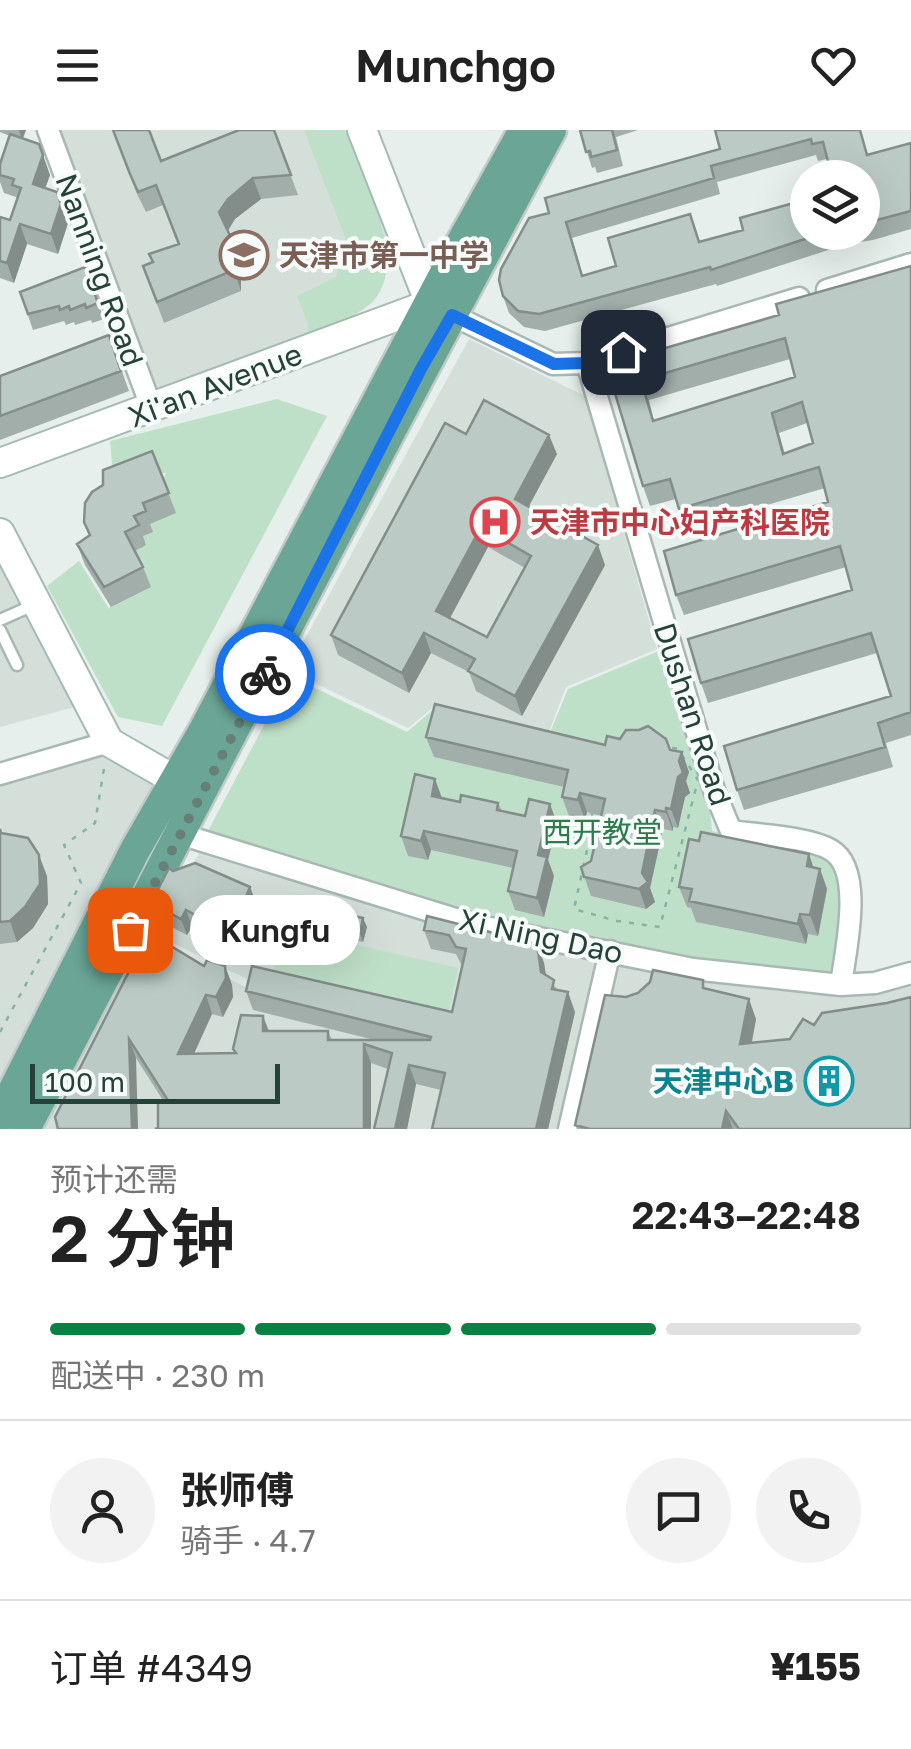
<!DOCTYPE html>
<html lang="zh">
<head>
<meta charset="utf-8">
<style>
  :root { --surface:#fff; --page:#f2f2f2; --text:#222; --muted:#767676; --line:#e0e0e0; --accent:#0b8043 }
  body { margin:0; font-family:"Golos Text","Noto Sans SC",sans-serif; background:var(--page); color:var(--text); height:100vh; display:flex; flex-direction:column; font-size:38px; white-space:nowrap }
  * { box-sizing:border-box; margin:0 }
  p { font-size:32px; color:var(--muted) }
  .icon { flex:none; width:55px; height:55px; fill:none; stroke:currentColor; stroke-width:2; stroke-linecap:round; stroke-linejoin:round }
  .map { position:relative; height:999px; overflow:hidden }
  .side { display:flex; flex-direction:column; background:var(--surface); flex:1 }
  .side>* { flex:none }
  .fabs { position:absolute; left:790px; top:30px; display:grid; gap:20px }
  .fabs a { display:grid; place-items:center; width:90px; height:90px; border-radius:50%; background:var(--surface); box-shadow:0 10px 40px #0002; font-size:50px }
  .scale { position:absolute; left:30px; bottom:25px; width:250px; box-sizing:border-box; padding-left:10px; border:5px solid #24423a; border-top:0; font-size:28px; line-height:35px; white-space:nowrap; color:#24423a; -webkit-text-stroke:8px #f7fbf9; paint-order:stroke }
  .pin { position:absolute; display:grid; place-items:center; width:85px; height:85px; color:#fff; margin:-42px; border-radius:20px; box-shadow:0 5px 15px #0006 }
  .courier { position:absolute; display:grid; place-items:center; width:100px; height:100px; margin:-50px; border:8px solid #1a73e8; border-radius:50%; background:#fff; color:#222; box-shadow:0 2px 12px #0007 }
  .bubble { position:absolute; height:70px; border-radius:35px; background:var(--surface); box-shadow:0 10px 40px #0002; font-size:32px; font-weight:600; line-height:70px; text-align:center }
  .headline em { font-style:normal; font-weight:600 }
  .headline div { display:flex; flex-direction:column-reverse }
  .headline { display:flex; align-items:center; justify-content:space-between; height:170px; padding:0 50px }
  h1 { font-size:65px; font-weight:600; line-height:75px }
  .bar { display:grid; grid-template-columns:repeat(4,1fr); gap:15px 10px; align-content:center; height:120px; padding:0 50px }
  .bar i { height:12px; border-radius:8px; background:var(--line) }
  .bar .active { background:var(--accent) }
  .bar p { grid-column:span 4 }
  .line { display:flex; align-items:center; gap:25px; padding:0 50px; border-top:2px solid var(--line) }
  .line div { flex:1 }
  .round { display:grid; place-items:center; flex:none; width:105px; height:105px; border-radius:52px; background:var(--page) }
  header { display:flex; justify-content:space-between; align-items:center; height:130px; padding:0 50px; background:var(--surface); font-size:45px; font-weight:600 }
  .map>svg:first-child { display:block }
  .built { fill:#d4dfda }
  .green { fill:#bfe0c8 }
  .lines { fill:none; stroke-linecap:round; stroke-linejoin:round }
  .lane-casing { stroke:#a8b8b2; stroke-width:15 }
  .street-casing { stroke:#a8b8b2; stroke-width:25 }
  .secondary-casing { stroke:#a4bbb3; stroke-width:32 }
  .primary-casing { stroke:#c2cac8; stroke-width:35 }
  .path { stroke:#86b3a5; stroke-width:2.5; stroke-dasharray:5 8; stroke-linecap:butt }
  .lane { stroke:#fff; stroke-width:10 }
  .street { stroke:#fff; stroke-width:20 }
  .secondary { stroke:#fff; stroke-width:28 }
  .primary { stroke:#6aa596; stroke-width:30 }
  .wall { fill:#a1aea9; fill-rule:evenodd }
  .shaded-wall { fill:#838d89 }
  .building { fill:#bbcac4; stroke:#838d89; stroke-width:2.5; fill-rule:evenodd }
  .done { stroke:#687f78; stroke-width:10; stroke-dasharray:0 18 }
  .route { stroke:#1a73e8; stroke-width:12 }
  .labels { text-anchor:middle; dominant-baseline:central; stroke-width:8; stroke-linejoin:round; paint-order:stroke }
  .education-label { font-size:30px; font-weight:bold; fill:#785e54; stroke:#f7fbf9; text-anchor:start }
  .street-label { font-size:30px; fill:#24423a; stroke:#f7fbf9 }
  .health-label { font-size:30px; font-weight:bold; fill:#be3a42; stroke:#f7fbf9; text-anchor:start }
  .park-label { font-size:30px; fill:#2d7a4b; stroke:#f7fbf9 }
  .culture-label { font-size:30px; font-weight:bold; fill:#0d838f; stroke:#f7fbf9; text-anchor:end }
</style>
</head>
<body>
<header><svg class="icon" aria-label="menu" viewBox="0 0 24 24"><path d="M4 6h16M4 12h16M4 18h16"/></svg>Munchgo<svg class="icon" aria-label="heart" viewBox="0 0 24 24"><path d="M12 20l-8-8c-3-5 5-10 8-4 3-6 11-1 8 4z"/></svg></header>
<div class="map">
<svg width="911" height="999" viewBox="0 0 911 999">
  <rect width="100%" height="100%" fill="#e6efeb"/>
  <path class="built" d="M56 0H345L386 106V144L373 172 350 187 308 206 155 263Z
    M469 209 585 266 657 519 566 557 549 602 435 576 408 598 288 540Z
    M0 436 78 576 0 597Z
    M103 609 193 664 125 792 245 857 247 849 150 802 200 722 319 759 469 800 719 854 836 865 881 860 911 852V999H0V641Z"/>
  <path class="green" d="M304 0H345C361 42 413 137 370 174 353 189 328 197 308 206V194L297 166 336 147 346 110Z
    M277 269 327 286 162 596 118 587 47 456 79 431 109 479 166 343 113 344 110 311Z
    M659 521 708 655 712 701 830 724 848 763 836 850 693 833 478 790 208 701 290 546 407 602 434 579 549 605 568 559Z
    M283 798 458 838 447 888 272 847Z"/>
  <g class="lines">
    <g class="lane-casing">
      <path id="lane" d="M0 490 36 474
        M0 500 17 535"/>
    </g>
    <g class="street-casing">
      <path id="street" d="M48 0 152 279
        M827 160 911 134
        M452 185 553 234 587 233 799 168
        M587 233 714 660 731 701C758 705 809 707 831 720 865 740 845 822 841 855
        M0 644 109 612
        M180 704 475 795 693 839 841 855 875 853 911 843
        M569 999 610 821"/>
    </g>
    <g class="secondary-casing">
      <path id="secondary" d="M362 0 430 174 445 182
        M0 333 430 174
        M0 403 109 612 175 650 177 673"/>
    </g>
    <g class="primary-casing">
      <path id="primary" d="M0 987 135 720 204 600 455 124 524 0
        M25 999C200 666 372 331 551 0"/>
    </g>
    <path class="path" d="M634 610 678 619 698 650 660 797 617 791 574 779 593 693 591 676 604 625Z
      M0 902 81 753 64 715 95 693 104 638"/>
    <use href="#lane" class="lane"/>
    <use href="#street" class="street"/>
    <use href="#secondary" class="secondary"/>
    <use href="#primary" class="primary"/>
  </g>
  <path class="wall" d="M0 0H26L23 8 50 45 45 58 68 93 58 124 27 114 14 153 0 148V87L10 90 17 69 16 67 4 63 0 52V34L10 6 0 2Z
    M113 0 161 31 274 0 298 65 261 69 235 89 228 101 241 133V161L164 193 143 136 178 115 163 75 146 82 137 64Z
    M580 0H638L616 7 623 36 597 43 595 37 592 38Z
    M860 0 868 25 911 13V99L873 110 847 114 717 156 716 154 545 201 524 197 509 183 503 166 549 83 720 19ZM816 25 818 31 827 29 832 47 862 48V102H808L700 112 583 146 572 108 720 64 717 52Z
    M911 136V605L886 613 893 637 744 680 737 660 891 566 877 523 708 573 701 553 852 460 846 437 684 485 676 465 828 372 825 358 686 399 676 369 650 376 643 356 638 242 779 185ZM790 229 795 247 654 291 649 270ZM807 293 813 313 785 324 779 303Z
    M85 137 104 189 92 193 91 190 75 195 74 192 66 195 64 191 33 200 20 162Z
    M109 205 129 261 0 310V246Z
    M466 304 557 324 528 377 605 435 522 586 476 561 469 542 431 523 409 563 338 525 331 505ZM488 417 525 438 487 507 450 488Z
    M152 321 176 383 150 394 153 402 143 406 146 415 135 421 143 437 151 457 111 477 85 435 77 414 89 405 84 392Z
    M426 607 605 615 670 620 689 642 686 651 690 663 685 667 678 698 673 697V701L663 699 650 758 655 772 646 779 591 766 581 737 591 731 601 686 587 682 585 690 569 686 562 667 564 657 434 627Z
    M442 668 460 672 498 673 502 681 557 693 548 730 554 746 544 787 515 780 508 761 513 738 431 720 428 730 408 726 401 706Z
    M0 699 1 703 47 746 48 774 33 798 17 812 0 814Z
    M169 738 256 772 245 796 220 786 214 800 205 803 192 796 187 805 156 789 151 773Z
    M814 738 820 739 827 759 818 806 808 804 806 814 696 792 691 778 687 777 679 757Z
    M276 769 367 797 363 812 289 796Z
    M424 800 537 814 544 833 546 845 575 882 548 999H432L441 960 416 954 407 999H374L388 939 371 933V999H155L158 998 164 972 136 928 55 987 204 836H225L232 855 233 867 223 887 212 884 194 924 235 923 233 919 263 886 269 901H328L332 910H375L253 880 246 861 452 882 462 836 456 824 431 819Z
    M706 859 756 889 752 913 790 909 814 895 887 873 911 999H577L575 995 626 867Z"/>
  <path class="shaded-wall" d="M19 0H26L22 10Z
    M43 25 50 45 40 73 33 54Z
    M253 48 261 69 235 89 226 103 219 82 228 69Z
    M61 74 68 93 58 124 51 104Z
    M20 94 27 114 14 153 7 133Z
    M233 112 241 133V161L234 140Z
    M549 305 557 324 522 389 515 369Z
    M481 397 488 417 443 501 436 481Z
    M598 415 605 435 522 586 515 566Z
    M424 503 431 523 409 563 402 543Z
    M682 622 689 642 686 651 690 663 685 667 678 698 671 679Z
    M435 649 442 668 432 666Z
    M580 663 587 682 585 690 578 670Z
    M550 674 557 693 548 730 554 746 544 787 537 768 538 725Z
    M666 678 673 697V701L666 682Z
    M655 680 663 699 650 758 655 772 646 779 639 759Z
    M424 701 431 720 428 730 421 711Z
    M809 724 816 745 807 736Z
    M39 725 47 746 48 774 33 798 17 812 10 791Z
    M820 739 827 759 818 806 810 785Z
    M250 757 256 772 245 796 240 781Z
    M215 770 220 786 214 800 209 784Z
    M186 780 192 796 187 805 181 789Z
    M800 784 808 804 806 814 798 794Z
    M363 788 367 797 363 812 360 803Z
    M537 814 544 833 548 861 541 842Z
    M225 836 232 855 233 867 223 887 216 867Z
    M568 862 575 882 548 999H536Z
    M206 865 212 884 185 943 178 924Z
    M749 869 756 889 747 934 740 914Z
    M263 886 270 905 263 901Z
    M129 909 136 928 138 999H132Z
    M364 914 371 933V999H364Z
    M409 935 416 954 407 999H395Z
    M726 981 733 999H722Z"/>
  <path class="building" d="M113 0H149L161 31 239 0H274L291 45 253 48 228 69 219 82 233 112 234 140 157 172 143 136 153 132 149 124 179 114 156 55 138 62 130 44Z
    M580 0H612L617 20 591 27 590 21 586 22Z
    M715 0H860L867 25 911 13V81L862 94V48H829L832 47 823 12 812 14 811 9 711 36 714 48 566 92 582 146 616 136 608 108 690 84 699 112 743 100 740 88 801 71 797 57 808 54V102H826L711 140 710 137 539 184 518 181 503 166 499 150 501 139 529 88 549 83 545 68 720 19Z
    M10 4 39 14 43 25 33 54 57 62 61 74 51 104 20 94 7 133 0 131V87L10 90 21 58 12 55 14 49 0 45V34Z
    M911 136V582L878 593 885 617 737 660 724 616 891 566 871 503 701 553 688 509 852 460 840 416 676 465 664 421 828 372 819 337 679 379 670 349 643 356 611 250 638 242 634 227 779 185 776 174ZM785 208 795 247 653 291 641 250ZM802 272 813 313 783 324 772 283Z
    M85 137 98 173 86 178 85 174 70 180 69 176 60 180 59 176 28 184 20 162Z
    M109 205 121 241 0 286V246Z
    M484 270 549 305 515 369 598 415 515 566 468 541 475 529 424 503 402 543 331 505 445 293 466 304ZM481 397 531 426 487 507 436 481Z
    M152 321 169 363 143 373 146 381 134 386 139 395 125 402 143 437 104 457 77 414 90 405 84 392 85 373 92 362 103 355V340Z
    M435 574 605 615 607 606 620 609 626 600H639L648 596 666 609 670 620 682 622 679 631 683 643 678 647 671 679 666 678V682L655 680 642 743 648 752 639 759 584 747 581 737 591 731 605 669 580 663 578 670 562 667 568 640 426 607Z
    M415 644 435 649 432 666 460 672 461 665 498 673 497 680 525 686 529 669 550 674 538 725 547 727 537 768 508 761 517 721 424 701 421 711 401 706Z
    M0 699 1 703 28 708 39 725 40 754 25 777 10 791 0 792Z
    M701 702 809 724 807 736 820 739 810 785 800 784 798 794 689 771 692 759 679 757 689 709 699 711Z
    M195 733 250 757 240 781 215 770 209 784 199 787 186 780 181 789 151 773 169 738 173 741Z
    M276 769 363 788 360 803 286 787Z
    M427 786 537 814 541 842 554 850 552 859 568 862 536 999H432L445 943 409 935 395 999H374L392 923 364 914V999H155L158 998V972H169L129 909 132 999H58L55 987 146 808 156 813 159 809 204 836 207 830 225 836 226 848 216 867 206 865 178 924 236 923 233 919 241 885 263 886V901H328V910H430L431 907 246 861 252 836 452 882 466 819 456 817 449 805 424 800Z
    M653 840 703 850V858L749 869 740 914 790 909 803 889 814 895 822 883 887 873 911 867V999H739L726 981 722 999H590L575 995 605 865 626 867 638 863 650 852Z"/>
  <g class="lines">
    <path class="done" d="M130 800 265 544"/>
    <path class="route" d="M265 544 422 237 452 185 554 234 587 233 623 222"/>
  </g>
  <defs>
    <g id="school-ring" transform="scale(2.5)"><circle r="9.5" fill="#f7fbf9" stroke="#8d6e63" stroke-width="1.5"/><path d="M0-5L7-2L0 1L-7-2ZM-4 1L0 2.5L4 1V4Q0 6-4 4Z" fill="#8d6e63"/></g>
    <g id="hospital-ring" transform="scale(2.5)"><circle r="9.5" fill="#f7fbf9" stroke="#e0444e" stroke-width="1.5"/><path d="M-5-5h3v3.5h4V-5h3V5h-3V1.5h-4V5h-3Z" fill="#e0444e"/></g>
    <g id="building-ring" transform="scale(2.5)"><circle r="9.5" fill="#f7fbf9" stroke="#0f9aa8" stroke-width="1.5"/><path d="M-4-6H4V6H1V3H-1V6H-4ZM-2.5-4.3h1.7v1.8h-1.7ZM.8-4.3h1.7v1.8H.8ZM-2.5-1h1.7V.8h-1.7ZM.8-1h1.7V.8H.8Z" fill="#0f9aa8"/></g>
  </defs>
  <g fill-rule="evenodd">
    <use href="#school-ring" x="244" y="125"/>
    <use href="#hospital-ring" x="495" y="392"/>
    <use href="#building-ring" x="829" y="951"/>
  </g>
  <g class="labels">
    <g class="education-label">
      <text x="279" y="125">天津市第一中学</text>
    </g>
    <g class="street-label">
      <text transform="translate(100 140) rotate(70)">Nanning Road</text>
      <text transform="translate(215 255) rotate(-21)">Xi'an Avenue</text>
      <text transform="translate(693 584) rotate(72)">Dushan Road</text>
      <text transform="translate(541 806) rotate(12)">Xi Ning Dao</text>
    </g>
    <g class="health-label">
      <text x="530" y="392">天津市中心妇产科医院</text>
    </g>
    <g class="park-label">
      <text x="602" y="702">西开教堂</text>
    </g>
    <g class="culture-label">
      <text x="794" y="951">天津中心B</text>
    </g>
  </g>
</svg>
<div class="fabs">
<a><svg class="icon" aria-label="layers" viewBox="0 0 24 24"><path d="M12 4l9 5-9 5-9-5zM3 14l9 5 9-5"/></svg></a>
</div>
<div class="scale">100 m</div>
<div class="pin" style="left:130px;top:800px;background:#ea580c"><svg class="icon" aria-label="bag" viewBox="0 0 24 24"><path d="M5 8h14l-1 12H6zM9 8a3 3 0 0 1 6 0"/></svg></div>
<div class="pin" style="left:623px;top:222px;background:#1f2937"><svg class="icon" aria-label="home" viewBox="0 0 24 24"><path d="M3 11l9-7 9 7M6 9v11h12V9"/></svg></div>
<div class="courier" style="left:265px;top:544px"><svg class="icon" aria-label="bike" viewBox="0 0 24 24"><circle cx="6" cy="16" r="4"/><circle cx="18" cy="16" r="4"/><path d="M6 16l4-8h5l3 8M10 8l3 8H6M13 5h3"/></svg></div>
<div class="bubble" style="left:190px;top:765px;width:170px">Kungfu</div>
</div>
<section class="side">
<div class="headline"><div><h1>2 分钟</h1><p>预计还需</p></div><em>22:43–22:48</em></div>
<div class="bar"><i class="active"></i><i class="active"></i><i class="active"></i><i></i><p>配送中 · 230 m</p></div>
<div class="line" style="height:180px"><a class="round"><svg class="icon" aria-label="person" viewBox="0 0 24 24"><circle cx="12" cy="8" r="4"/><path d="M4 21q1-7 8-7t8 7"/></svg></a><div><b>张师傅</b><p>骑手 · 4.7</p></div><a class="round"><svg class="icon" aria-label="chat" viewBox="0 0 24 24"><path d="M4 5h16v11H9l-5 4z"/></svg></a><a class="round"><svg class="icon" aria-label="phone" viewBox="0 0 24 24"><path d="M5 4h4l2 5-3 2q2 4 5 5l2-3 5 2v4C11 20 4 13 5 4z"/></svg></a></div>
<div class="line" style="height:130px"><div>订单 #4349</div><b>¥155</b></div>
</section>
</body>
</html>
